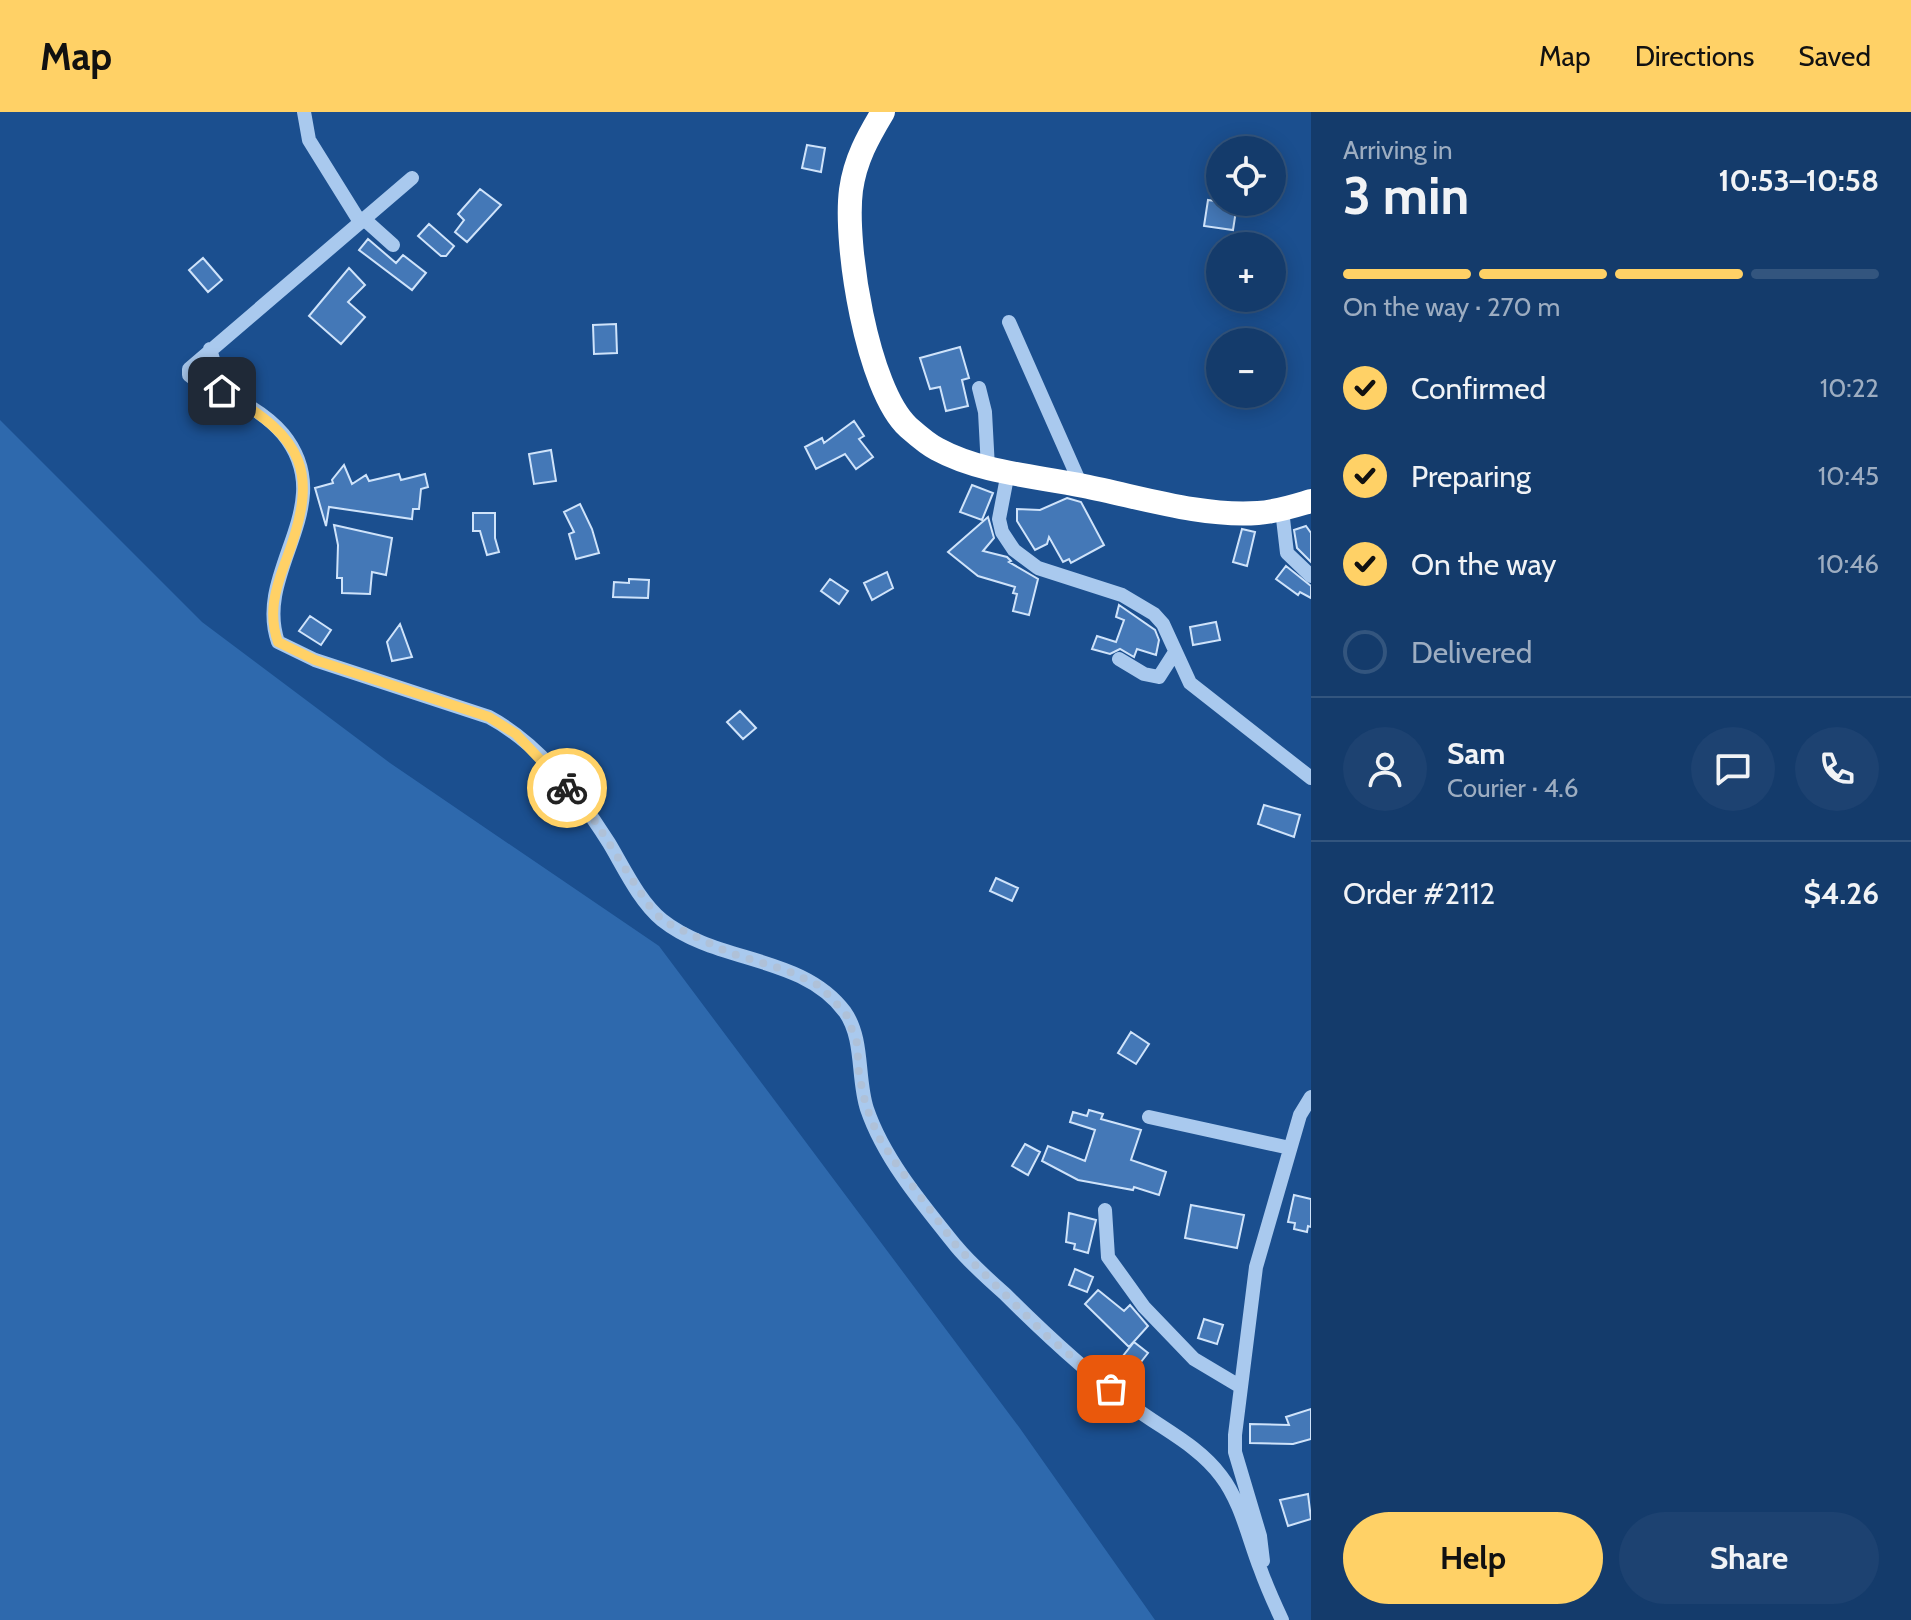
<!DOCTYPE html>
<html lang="en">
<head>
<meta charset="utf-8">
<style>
  :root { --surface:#143b6b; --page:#1d4271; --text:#f1f3f6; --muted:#9dadc1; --line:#33557e; --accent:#ffd166 }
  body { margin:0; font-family:Cabin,sans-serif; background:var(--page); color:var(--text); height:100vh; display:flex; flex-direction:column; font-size:30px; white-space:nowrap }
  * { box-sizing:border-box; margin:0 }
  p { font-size:26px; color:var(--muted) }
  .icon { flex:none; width:44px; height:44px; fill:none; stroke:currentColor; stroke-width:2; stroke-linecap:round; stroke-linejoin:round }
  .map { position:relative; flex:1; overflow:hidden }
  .side { display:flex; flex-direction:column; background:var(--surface); width:600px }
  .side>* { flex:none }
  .tools { position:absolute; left:1206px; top:24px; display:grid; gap:16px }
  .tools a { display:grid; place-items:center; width:80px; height:80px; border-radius:50%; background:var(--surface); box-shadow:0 4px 20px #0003,0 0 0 2px var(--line); font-size:40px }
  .pin { position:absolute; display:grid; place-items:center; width:68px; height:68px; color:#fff; margin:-34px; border-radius:16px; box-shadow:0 4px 12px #0006 }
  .courier { position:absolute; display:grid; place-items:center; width:80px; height:80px; margin:-40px; border:6px solid #ffd166; border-radius:50%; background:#fff; color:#222; box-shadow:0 2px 10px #0007 }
  .summary em { font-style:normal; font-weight:800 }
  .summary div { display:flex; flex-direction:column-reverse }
  .summary { display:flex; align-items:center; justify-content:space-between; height:136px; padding:0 32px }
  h1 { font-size:52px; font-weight:800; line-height:60px }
  .bar { display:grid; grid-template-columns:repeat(4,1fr); gap:12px 8px; align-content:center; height:96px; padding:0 32px }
  .bar i { height:10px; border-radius:6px; background:var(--line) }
  .bar .current { background:var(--accent) }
  .bar p { grid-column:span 4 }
  .line { display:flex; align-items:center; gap:20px; padding:0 32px; border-top:2px solid var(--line) }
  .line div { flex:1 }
  .round { display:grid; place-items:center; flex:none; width:84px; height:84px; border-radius:42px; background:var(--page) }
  ol { padding:0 32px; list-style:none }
  li { display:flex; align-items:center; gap:24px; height:88px }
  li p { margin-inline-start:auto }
  li .icon { padding:8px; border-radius:50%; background:var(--accent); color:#111; stroke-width:4 }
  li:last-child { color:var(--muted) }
  li i { width:44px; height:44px; border:4px solid var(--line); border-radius:50% }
  .cta { display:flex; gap:16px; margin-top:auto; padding:16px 32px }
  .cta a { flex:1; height:92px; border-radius:48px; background:var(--accent); color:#111; font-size:32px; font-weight:800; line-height:92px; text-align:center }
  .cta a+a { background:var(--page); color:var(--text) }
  header { display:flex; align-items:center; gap:48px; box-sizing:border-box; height:112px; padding:0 40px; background:var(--accent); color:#111 }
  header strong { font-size:38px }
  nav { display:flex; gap:44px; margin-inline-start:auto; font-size:28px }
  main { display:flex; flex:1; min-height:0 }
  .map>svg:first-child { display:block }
  .green { fill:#2e69ad }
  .building { fill:#4478b7; stroke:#cfe3fa; stroke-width:2 }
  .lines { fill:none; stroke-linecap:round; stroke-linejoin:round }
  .minor { stroke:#a9c9ee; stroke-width:14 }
  .highway { stroke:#fff; stroke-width:24 }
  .done { stroke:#afc1d8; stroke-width:8; stroke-dasharray:0 14.4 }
  .route { stroke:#ffd166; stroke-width:10 }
</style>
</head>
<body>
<header>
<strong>Map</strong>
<nav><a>Map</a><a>Directions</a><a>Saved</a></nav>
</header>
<main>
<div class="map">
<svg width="1311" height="1508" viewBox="0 0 1311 1508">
  <rect width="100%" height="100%" fill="#1b4f8f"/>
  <path class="green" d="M0 308 202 510 390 651 659 834 1019 1315 1155 1508H0Z"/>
  <path class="building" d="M807 33 825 36 821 60 802 56Z
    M480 77 501 93 467 130 455 120 464 108 458 102Z
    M1208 88 1237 92 1233 118 1204 114Z
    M429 112 454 134 446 144H441L418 124Z
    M368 127 396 151 403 143 426 161 412 178 359 138Z
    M203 146 222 168 208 180 189 158Z
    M349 156 365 173 348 190 365 205 341 232 309 204Z
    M616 212 617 241 594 242 593 213Z
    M960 235 969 266 962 268 968 294 946 299 940 275 930 277 920 246Z
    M854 309 864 324 859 327 873 345 856 357 845 342 816 357 805 335 822 326 824 331Z
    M551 338 556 369 534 372 529 342Z
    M344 353 352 372 366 363 369 369 399 362 401 368 425 362 428 375 421 377 419 397H413L412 407 329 395 326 414 315 376 333 371 332 368Z
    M972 373 993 381 982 408 960 400Z
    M1067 386 1081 390 1104 433 1071 451 1069 447 1063 450 1049 425 1047 432 1035 438 1017 409V397L1040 398Z
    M580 392 592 417 599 441 576 447 569 422 574 420 564 400Z
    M473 401H495V426L499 440 487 443 480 419H473Z
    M988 405 994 426 983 439 1007 445 1011 449 1009 450 1038 467 1029 503 1013 499 1017 482 1013 481 1015 475 978 464 948 440Z
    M334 413 392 426 386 463 372 460 370 482 342 481V466H337L338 433Z
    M1306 414 1311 421V450L1297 436 1294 418Z
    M1242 417 1255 420 1247 454 1233 450Z
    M1286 454 1311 474V486L1300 480 1298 483 1276 467Z
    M887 460 893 476 872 488 864 471Z
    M629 467 649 468 648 486 613 485 614 470 629 471Z
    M830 467 848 479 839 492 821 479Z
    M1119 493 1155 518 1159 528 1156 543 1137 537 1134 545 1120 537 1110 542 1092 537 1097 524 1116 530 1124 508 1116 505Z
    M310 504 331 518 321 533 299 519Z
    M1216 510 1220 528 1193 533 1190 515Z
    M400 512 412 545 392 549 387 530Z
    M740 599 756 616 743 627 727 610Z
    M1264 693 1300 703 1294 725 1258 712Z
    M996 766 1018 776 1012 789 990 779Z
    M1131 920 1149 932 1136 952 1118 941Z
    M1089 998 1103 1002 1101 1007 1141 1018 1131 1048 1166 1060 1159 1083 1134 1075 1133 1078 1078 1068 1042 1049 1048 1034 1085 1049 1095 1018 1070 1010 1073 1000 1087 1004Z
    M1025 1032 1040 1040 1028 1063 1012 1054Z
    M1294 1083 1311 1087V1115L1308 1114 1307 1120 1294 1117 1295 1111 1288 1110Z
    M1191 1093 1244 1103 1237 1136 1185 1126Z
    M1069 1101 1096 1108 1088 1141 1074 1137 1075 1132 1066 1130Z
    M1075 1157 1093 1165 1087 1180 1069 1173Z
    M1098 1178 1124 1199 1130 1193 1148 1214 1129 1235 1085 1192Z
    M1204 1207 1223 1213 1217 1232 1198 1226Z
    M1134 1230 1148 1241 1133 1260 1119 1249Z
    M1311 1297V1327L1293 1332 1250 1331V1312L1289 1313 1286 1305Z
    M1308 1382 1311 1407 1288 1414 1280 1388Z"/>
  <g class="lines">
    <path class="minor" d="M304 0 309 28 360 110
      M412 66 189 257V263C199 272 211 274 222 280 244 290 268 304 283 322 341 393 253 458 278 530L315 548 489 605C538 631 580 685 609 731 624 756 639 789 662 808 717 852 802 842 845 900 864 927 857 967 867 997 884 1047 923 1093 956 1134 970 1151 988 1167 1005 1182 1045 1222 1087 1261 1132 1294 1162 1317 1198 1333 1221 1364 1241 1390 1248 1425 1260 1456 1266 1473 1274 1491 1282 1508
      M364 107 393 133
      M1009 210 1081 373
      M210 237 222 279
      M979 276 985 300 988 356
      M1008 360 999 407 1002 420 1014 438 1038 456 1122 483 1154 502 1163 512 1190 571 1311 666
      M1282 398 1287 441 1311 464
      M1119 547 1144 562 1159 565 1175 540
      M1149 1005 1290 1036
      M1105 1098 1108 1145 1144 1195 1194 1247 1241 1275
      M1263 1449 1260 1424 1235 1340V1323L1256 1155 1300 1003 1311 985"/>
    <path class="highway" d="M883 0C868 25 855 48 851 78 844 132 867 277 908 315 916 322 927 332 937 337 981 361 1036 364 1084 374 1140 385 1201 405 1258 401 1276 400 1294 394 1311 389"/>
  </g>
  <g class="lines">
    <path class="done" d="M567 676 591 703 647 791 663 809 730 841 788 859 820 874 846 902 857 931 859 963 866 994 878 1024 897 1053 958 1136 1048 1225 1111 1277"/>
    <path class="route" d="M222 279C306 327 320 360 285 451 275 478 268 502 278 530L315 548 489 605 516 622 567 676"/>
  </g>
</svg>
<div class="tools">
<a><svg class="icon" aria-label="locate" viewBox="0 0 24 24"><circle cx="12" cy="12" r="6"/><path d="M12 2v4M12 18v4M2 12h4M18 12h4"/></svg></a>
<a>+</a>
<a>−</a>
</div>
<div class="pin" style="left:1111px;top:1277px;background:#ea580c"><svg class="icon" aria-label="bag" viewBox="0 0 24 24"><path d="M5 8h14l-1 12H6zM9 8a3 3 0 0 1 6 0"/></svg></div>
<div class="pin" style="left:222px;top:279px;background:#1f2937"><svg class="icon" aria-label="home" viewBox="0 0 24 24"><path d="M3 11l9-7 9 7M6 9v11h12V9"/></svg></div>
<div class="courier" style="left:567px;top:676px"><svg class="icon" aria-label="bike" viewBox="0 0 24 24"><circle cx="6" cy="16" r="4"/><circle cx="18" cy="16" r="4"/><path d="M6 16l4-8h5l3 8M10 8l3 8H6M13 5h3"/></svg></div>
</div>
<section class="side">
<div class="summary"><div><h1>3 min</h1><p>Arriving in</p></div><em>10:53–10:58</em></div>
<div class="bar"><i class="current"></i><i class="current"></i><i class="current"></i><i></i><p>On the way · 270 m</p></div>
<ol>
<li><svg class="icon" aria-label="check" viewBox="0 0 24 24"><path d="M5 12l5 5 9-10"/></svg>Confirmed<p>10:22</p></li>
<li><svg class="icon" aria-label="check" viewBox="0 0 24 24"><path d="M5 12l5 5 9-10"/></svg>Preparing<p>10:45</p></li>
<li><svg class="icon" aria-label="check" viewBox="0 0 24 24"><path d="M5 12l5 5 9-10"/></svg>On the way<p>10:46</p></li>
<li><i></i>Delivered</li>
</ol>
<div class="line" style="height:144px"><a class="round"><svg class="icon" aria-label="person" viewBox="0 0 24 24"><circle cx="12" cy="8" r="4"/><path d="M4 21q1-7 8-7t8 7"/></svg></a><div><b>Sam</b><p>Courier · 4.6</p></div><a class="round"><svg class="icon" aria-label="chat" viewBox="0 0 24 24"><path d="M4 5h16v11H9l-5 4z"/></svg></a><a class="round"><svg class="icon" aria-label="phone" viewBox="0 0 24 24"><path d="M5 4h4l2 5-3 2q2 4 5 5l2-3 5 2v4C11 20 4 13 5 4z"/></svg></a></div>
<div class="line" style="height:104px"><div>Order #2112</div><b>$4.26</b></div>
<div class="cta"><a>Help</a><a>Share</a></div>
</section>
</main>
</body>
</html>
